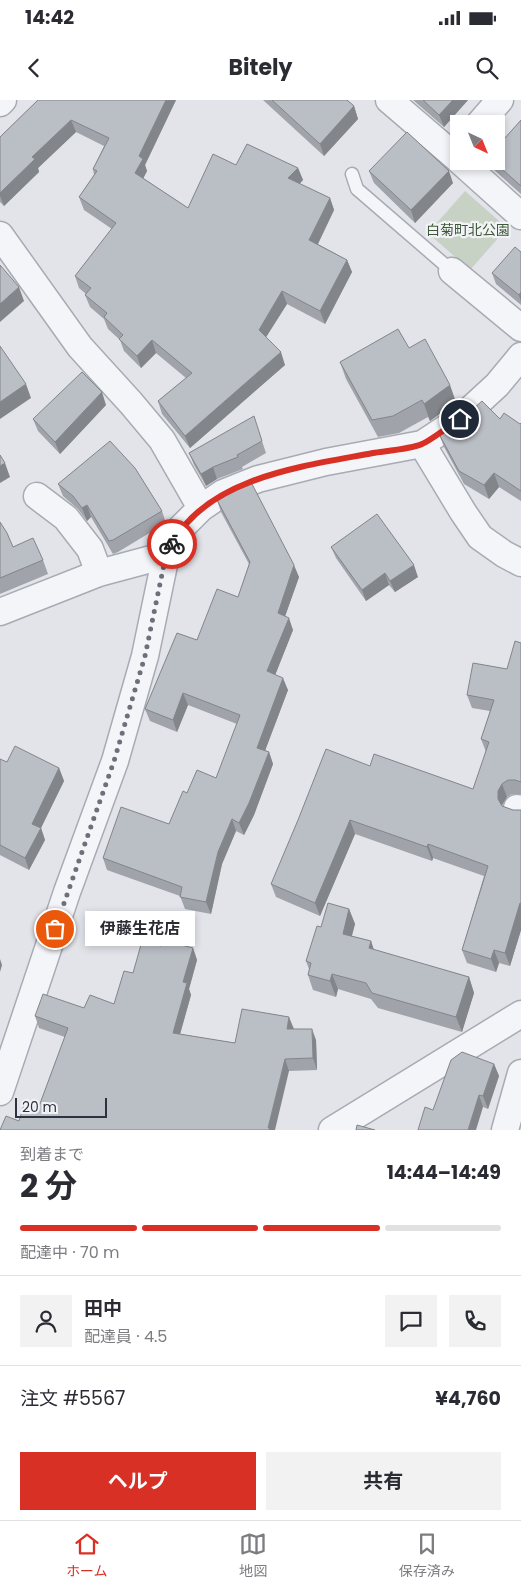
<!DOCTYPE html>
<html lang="ja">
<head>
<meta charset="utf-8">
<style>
  :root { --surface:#fff; --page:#f2f2f3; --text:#2b2b33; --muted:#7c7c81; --line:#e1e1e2; --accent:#d93025 }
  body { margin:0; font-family:Poppins,"Noto Sans JP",sans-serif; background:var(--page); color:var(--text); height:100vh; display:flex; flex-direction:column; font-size:19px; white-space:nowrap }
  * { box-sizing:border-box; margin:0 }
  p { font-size:16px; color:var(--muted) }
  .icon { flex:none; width:28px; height:28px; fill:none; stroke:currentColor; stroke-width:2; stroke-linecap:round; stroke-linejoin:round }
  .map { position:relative; height:1030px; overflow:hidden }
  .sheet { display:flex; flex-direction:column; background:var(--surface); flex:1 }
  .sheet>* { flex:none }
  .needle { width:32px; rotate:137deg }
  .fabs { position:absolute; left:450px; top:15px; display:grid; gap:10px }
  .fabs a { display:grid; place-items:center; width:55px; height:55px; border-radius:0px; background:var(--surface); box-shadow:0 2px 8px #0003; font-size:25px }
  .scale { position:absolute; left:15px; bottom:12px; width:92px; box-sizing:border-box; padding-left:5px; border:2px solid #2c323f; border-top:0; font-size:14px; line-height:18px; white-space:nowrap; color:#2c323f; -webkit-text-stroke:4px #f2f3f6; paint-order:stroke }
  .pin { position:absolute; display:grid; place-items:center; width:42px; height:42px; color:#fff; margin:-21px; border:2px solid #fff; border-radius:50%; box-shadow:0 1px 5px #0007 }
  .courier { position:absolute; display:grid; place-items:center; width:50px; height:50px; margin:-25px; border:4px solid #d93025; border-radius:50%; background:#fff; color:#222; box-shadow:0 1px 6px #0007 }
  .bubble { position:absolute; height:35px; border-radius:0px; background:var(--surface); box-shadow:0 2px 8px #0003; font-size:16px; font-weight:700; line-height:35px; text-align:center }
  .head em { font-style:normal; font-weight:700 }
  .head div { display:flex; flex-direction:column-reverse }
  .head { display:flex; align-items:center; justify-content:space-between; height:85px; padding:0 20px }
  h1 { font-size:32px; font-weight:700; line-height:38px }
  .bar { display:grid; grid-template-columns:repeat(4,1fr); gap:8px 5px; align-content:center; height:60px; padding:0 20px }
  .bar i { height:6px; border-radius:4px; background:var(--line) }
  .bar .current { background:var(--accent) }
  .bar p { grid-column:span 4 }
  .line { display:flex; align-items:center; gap:12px; padding:0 20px; border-top:1px solid var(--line) }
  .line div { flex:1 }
  .round { display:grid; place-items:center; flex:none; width:52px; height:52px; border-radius:0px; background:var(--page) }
  .cta { display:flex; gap:10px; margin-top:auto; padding:10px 20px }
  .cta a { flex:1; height:58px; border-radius:0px; background:var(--accent); color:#fff; font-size:20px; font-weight:700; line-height:58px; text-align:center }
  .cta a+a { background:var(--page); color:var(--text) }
  .status { display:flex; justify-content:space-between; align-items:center; height:35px; padding:0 25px; background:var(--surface); direction:ltr }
  .status svg { height:14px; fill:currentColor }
  header { display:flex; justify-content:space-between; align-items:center; height:65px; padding:0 20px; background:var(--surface); font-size:22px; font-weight:700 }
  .tab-bar { display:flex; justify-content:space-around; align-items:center; height:70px; border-top:1px solid var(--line); background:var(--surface); font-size:14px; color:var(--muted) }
  .tab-bar a { display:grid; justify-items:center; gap:2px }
  .tab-bar .current { color:var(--accent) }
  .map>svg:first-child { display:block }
  .green { fill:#c7d2c4 }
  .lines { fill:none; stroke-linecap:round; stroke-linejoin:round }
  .lane-casing { stroke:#a8abb3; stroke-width:15 }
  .street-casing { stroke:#a8abb3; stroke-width:29 }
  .lane { stroke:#f4f5f8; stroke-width:12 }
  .street { stroke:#f4f5f8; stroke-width:26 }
  .wall { fill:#a0a3a9 }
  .shaded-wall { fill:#82858a }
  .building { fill:#babec5; stroke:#82858a }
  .done { stroke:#6c707a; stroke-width:5; stroke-dasharray:0 9 }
  .route { stroke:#d93025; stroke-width:6 }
  .labels { text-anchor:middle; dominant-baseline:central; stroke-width:4.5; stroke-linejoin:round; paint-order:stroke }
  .park-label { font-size:14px; fill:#3f593b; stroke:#f2f3f6 }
</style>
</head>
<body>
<div class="status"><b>14:42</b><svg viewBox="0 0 49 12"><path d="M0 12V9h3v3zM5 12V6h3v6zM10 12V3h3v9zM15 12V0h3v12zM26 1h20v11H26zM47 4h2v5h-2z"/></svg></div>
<header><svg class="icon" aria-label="back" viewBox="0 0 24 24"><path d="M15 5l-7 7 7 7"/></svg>Bitely<svg class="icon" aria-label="search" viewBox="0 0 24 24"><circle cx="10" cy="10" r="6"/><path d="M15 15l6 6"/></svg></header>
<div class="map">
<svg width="521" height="1030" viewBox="0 0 521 1030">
  <rect width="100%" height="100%" fill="#e2e4e9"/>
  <path class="green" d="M465 91 507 128 470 170 428 133Z"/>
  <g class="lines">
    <g class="lane-casing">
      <path id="lane" d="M352 74 357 89 452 171"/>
    </g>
    <g class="street-casing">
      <path id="street" d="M389 0 459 60
        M0 3 3 0
        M479 24 500 0
        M460 61 521 116
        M0 135 80 247 131 303 162 340 201 408
        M452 171 521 228
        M422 344 463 412 480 437 504 454 521 463
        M37 396 66 418 90 449 99 473
        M0 512 99 473 166 455
        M517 708 521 709
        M0 992 67 792 115 661 145 556 166 455 180 429 201 408 223 393 258 379 326 362 422 344 460 319 497 285 521 256
        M332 1030 521 914
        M505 1030 521 973"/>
    </g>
    <use href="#lane" class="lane"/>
    <use href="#street" class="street"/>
  </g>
  <path class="wall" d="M38 0H176L145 65 147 71 143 78 188 108 236 65 298 68 303 80 299 84 330 98 334 110 318 144 347 160 352 172 325 224 287 204 266 237 285 265 190 348 162 314 158 301 186 278 156 253 141 268 124 251 120 240 108 229 104 219 90 207 85 195 86 194 79 188 75 176 112 129 84 110 79 97 94 75 93 69 104 46 76 32 38 68 39 72 4 106 0 102V37Z
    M263 0H347L354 6 358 19 324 56Z
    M413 0H468L444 27Z
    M521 20V94L493 69 490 61H496Z
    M369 71 453 83 415 123 374 83Z
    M521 152V205L496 184 492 173Z
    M409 248 456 302 430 321 428 317 399 333 378 337 346 279 340 262Z
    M106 305 60 354 38 331 33 319Z
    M500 319 520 324 521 323V401L499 387 489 399 464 384 444 347 439 334Z
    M258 329 266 353 242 367 243 369 217 379 206 386 194 365 189 353Z
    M58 384 162 411 166 423 118 452 113 454 91 417 87 421 78 409 63 396Z
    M217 400 299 477 285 516 293 530 275 575 288 590 265 650 269 652 273 664 254 715 244 735 236 731 222 764 211 814 185 809 180 796 107 770 103 758 169 724 187 693 216 678 237 624 188 605 177 632 150 621 145 609 197 540 238 497 249 464 221 412Z
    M0 422 13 447 43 460 48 474 0 494Z
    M331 447 418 477 395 492 389 485 366 501 336 458Z
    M521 543V694H512L507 697 502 705V706L513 710H521V830L510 866 499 863 496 872 467 863 462 850 484 776 433 758 432 761 355 734 320 816 276 797 271 784 370 666 473 689 486 652 481 639 490 611 472 608 467 595 507 569Z
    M0 659 7 662 59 668 64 681 41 728 45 740 29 770 0 755Z
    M349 809 355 824 352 836 371 841 374 850 469 877 474 893 462 932 378 908 371 899 338 889 336 897 313 890 308 875 309 869 306 861 321 827Z
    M161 846 193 848 197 860 189 889 191 895 180 934 235 943 294 929 316 940 317 970 289 971 19 1021 38 1009 65 937 39 928 35 916 114 904 133 873Z
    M494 964 499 976 488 1009 483 1007 433 1010Z"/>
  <path class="shaded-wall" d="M166 0H176L145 65 147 71 140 85 135 73 139 56Z
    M453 0H468L444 27 439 15Z
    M354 6 358 19 324 56 320 44Z
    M71 20 76 32 38 68 39 72 4 106 0 96V93L32 57Z
    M298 68 303 80 293 91 288 78Z
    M449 71 453 83 415 123 411 110Z
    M330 98 334 110 314 152 309 140Z
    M347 160 352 172 325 224 320 211Z
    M19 187 24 201 0 222V204Z
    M282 191 287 204 263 242 259 230Z
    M521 192V202L519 195Z
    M152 240 156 253 141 268 137 256Z
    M281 252 285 265 190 348 185 336Z
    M26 284 31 298 0 319V302Z
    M450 285 456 302 430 321 424 304Z
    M102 292 106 305 60 354 55 342Z
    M5 363 10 377 0 383V366Z
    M213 367 217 379 206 386 201 374Z
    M494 373 499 387 489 399 484 385Z
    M87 405 91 417 87 421 82 408Z
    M294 465 299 477 282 525 278 513Z
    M414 465 418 477 395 492 390 481Z
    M385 473 389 485 366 501 362 490Z
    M289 518 293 530 272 583 267 571Z
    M283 578 288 590 262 659 257 648Z
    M183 593 188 605 177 632 173 620Z
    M269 652 273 664 254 715 244 735 239 723Z
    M59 668 64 681 39 732 41 728 45 740 29 770 25 758 32 724Z
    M502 684 507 697 502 705 503 713 498 699V691Z
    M232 719 236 731 222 764 211 814 206 802 218 752Z
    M350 720 355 734 320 816 315 803Z
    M428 744 433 758 432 761 427 747Z
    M520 803 521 805V830L510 866 505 853Z
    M349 809 355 824 348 849 343 834Z
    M371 841 376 857 369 848Z
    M193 848 197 860 189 889 191 895 177 945 173 933 183 882Z
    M494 850 499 863 496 872 491 859Z
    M0 859 2 865 0 872Z
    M332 874 338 889 336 897 330 881Z
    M469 877 474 893 462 932 456 917Z
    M289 917 294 929 291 941 287 929Z
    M312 929 316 940 317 970 313 958Z
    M285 959 289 971 275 1030H269L268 1028Z
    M494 964 499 976 488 1009 483 996Z
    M479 995 483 1007 476 1030H468Z"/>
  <path class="building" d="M38 0H166L139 56 143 59 135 73 188 108 213 54 236 65 247 44 298 68 288 78 330 98 309 140 347 160 320 211 282 191 259 230 281 252 185 336 158 301 192 273 152 240 137 256 119 239 123 235 104 217 107 213 85 195 91 188 75 176 116 123 79 97 97 71 93 69 109 38 71 20 32 57 35 59 0 93V37Z
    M272 0H347L354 6 320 44Z
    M423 0H453L439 15Z
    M521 20V86L493 61H496V48Z
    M407 32 449 71 411 110 369 71Z
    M515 147 521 152V192L519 195 492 173Z
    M0 165 19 187 0 204Z
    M398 229 409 248 425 239 450 285 424 304 422 300 393 316 372 320 340 262Z
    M0 246 26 284 0 302Z
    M82 272 102 292 55 342 33 319Z
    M482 301 500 319 504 313 520 324 521 323V391L494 373 484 385 459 371 439 334 463 318Z
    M254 316 262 341 237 355 238 357 213 367 201 374 189 353Z
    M110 341 135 368 162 411 113 440 109 441 87 405 82 408 73 396 58 384Z
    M0 355 5 363 0 366Z
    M252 384 294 465 278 513 289 518 267 571 283 578 257 648 269 652 249 703 239 723 232 719 218 752 206 802 180 797 182 787 103 758 121 707 169 724 183 691 187 693 197 670 216 678 240 615 183 593 173 620 145 609 177 533 197 540 217 489 238 497 250 462 217 400 226 394Z
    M377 414 414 465 390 481 385 473 362 490 331 447Z
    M0 422 7 433 13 447 33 438 43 460 0 478Z
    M515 541 521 543V682L515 680H508L502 684 498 691V699L502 706 513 710H521V803H520L505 853 494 850 491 859 462 850 488 766 428 744 427 747 350 720 315 803 271 784 298 720 326 649 370 666 374 654 473 689 489 642 481 639 494 600 467 595 473 563 507 569Z
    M15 646 59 668 32 724 41 728 25 758 0 745V659L7 662Z
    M328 803 349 809 343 834 371 841 369 848 469 877 456 917 372 893 366 883 332 874 330 881 308 875 311 863 306 861 317 826 321 827Z
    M162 840 193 848 183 882 187 883 173 933 235 943 242 909 289 917 287 929H312L313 958 285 959 268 1028H270L269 1030H0L6 1016 19 1021 24 1005 38 1009 68 928 35 916 43 894 84 908 90 895 114 904 124 871 133 873 142 841 161 846Z
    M462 952 494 964 483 996 479 995 468 1030H418L425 1007 433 1010 451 960Z
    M357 1025 375 1030H356Z"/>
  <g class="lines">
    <path class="done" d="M55 829 114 661 145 556 166 455 172 444"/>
    <path class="route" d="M172 444C208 377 304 366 373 353 386 351 411 349 422 344 432 340 450 325 460 319"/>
  </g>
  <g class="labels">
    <g class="park-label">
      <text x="468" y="130">白菊町北公園</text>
    </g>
  </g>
</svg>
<div class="fabs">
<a><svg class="needle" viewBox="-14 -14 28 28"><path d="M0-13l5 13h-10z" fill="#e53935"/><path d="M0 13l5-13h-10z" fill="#7c7c81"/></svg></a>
</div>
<div class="scale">20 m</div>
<div class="pin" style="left:55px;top:829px;background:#ea580c"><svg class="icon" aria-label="bag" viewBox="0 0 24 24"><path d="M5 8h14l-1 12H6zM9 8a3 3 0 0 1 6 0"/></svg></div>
<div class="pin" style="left:460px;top:319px;background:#1f2937"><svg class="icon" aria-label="home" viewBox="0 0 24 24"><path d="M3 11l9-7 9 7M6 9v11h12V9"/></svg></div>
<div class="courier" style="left:172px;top:444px"><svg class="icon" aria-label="bike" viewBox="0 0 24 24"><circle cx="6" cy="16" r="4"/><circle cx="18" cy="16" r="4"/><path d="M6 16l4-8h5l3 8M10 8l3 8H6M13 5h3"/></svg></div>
<div class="bubble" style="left:85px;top:811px;width:110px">伊藤生花店</div>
</div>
<section class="sheet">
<div class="head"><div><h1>2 分</h1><p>到着まで</p></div><em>14:44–14:49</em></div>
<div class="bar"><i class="current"></i><i class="current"></i><i class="current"></i><i></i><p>配達中 · 70 m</p></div>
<div class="line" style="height:90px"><a class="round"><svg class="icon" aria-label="person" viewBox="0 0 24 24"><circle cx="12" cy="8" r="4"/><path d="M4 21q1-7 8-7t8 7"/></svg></a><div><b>田中</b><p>配達員 · 4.5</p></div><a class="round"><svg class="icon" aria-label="chat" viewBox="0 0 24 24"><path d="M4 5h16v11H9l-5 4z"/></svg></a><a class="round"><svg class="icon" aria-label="phone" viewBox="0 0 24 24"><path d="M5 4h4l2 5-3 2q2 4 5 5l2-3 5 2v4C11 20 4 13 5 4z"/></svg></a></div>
<div class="line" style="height:65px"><div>注文 #5567</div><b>¥4,760</b></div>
<div class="cta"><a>ヘルプ</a><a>共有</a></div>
</section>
<nav class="tab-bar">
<a class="current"><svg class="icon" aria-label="home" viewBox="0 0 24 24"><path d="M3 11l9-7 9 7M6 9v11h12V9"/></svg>ホーム</a>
<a><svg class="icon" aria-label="map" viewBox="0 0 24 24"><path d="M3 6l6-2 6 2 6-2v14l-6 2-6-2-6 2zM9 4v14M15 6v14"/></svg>地図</a>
<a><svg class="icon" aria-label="saved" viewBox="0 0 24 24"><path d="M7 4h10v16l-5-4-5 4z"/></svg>保存済み</a>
</nav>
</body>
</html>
